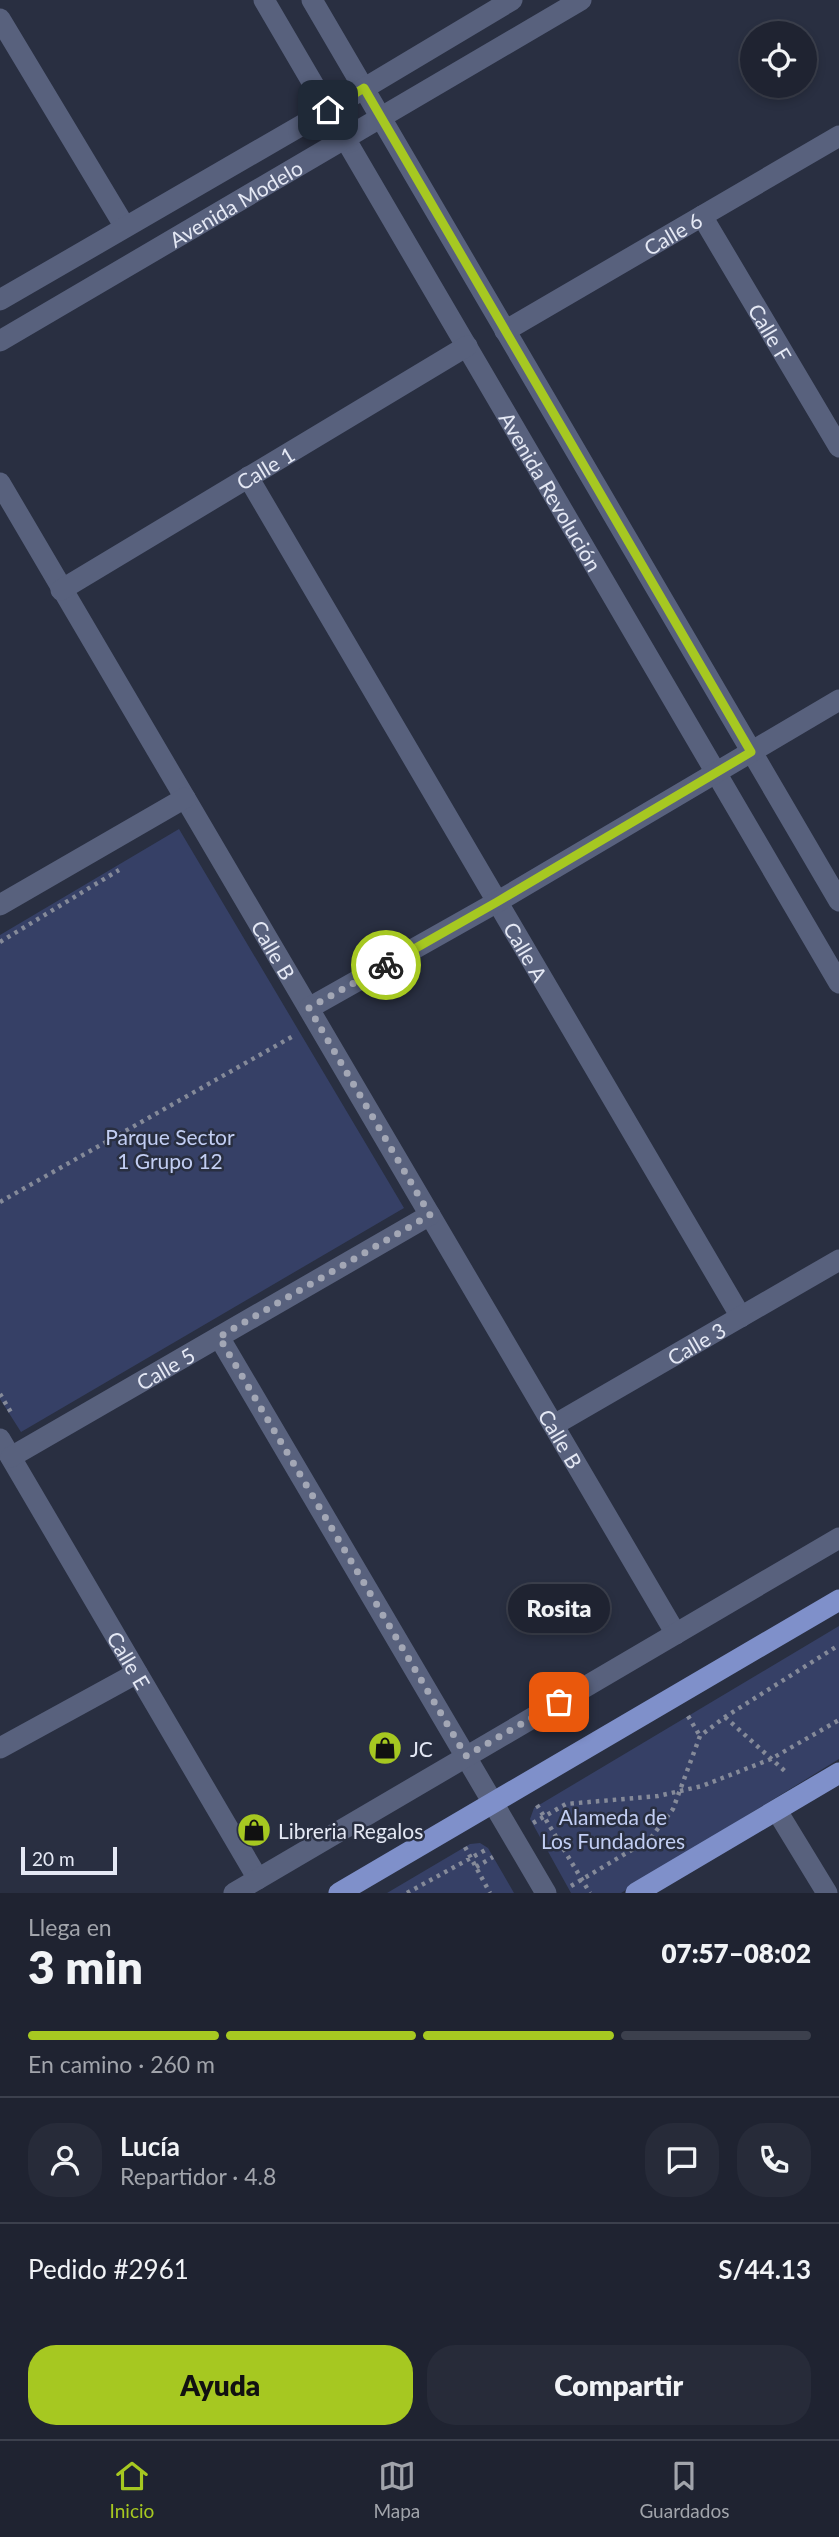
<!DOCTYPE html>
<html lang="es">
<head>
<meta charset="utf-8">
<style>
  :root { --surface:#1f2331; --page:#272b39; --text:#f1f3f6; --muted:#a1a4ab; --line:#3c404d; --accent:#a6c821 }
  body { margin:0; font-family:Lato,sans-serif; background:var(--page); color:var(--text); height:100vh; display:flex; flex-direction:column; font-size:26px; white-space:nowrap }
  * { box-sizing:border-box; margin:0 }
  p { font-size:23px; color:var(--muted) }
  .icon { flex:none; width:38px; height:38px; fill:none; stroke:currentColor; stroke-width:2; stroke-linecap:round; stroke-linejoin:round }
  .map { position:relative; height:1893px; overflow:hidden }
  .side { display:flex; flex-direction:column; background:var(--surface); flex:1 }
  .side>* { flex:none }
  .controls { position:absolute; left:740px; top:21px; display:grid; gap:14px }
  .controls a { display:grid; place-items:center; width:77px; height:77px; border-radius:50%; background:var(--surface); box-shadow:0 4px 10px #0003,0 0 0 2px var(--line); font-size:35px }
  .scale { position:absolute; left:21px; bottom:18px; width:96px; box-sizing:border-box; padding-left:7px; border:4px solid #e4e8f4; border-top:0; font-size:19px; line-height:24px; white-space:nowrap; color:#e4e8f4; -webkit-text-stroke:5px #292f41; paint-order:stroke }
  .pin { position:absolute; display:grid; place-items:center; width:60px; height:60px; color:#fff; margin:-30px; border-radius:14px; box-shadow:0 4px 10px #0006 }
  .courier { position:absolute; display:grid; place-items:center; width:70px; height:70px; margin:-35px; border:5px solid #a6c821; border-radius:50%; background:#fff; color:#222; box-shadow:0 2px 9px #0007 }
  .bubble { position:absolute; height:49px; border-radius:24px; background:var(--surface); box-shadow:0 4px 10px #0003,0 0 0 2px var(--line); font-size:23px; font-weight:800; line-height:49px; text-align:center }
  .head em { font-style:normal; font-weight:800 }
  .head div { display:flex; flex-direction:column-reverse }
  .head { display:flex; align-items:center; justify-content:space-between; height:119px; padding:0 28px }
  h1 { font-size:46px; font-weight:800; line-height:52px }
  .bar { display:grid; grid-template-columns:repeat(4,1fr); gap:10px 7px; align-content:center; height:84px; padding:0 28px }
  .bar i { height:9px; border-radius:5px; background:var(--line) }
  .bar .selected { background:var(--accent) }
  .bar p { grid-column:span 4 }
  .line { display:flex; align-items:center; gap:18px; padding:0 28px; border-top:2px solid var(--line) }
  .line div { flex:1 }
  .round { display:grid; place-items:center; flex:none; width:74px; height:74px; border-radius:28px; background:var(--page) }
  .action { display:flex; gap:14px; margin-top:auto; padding:14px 28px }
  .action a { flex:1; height:80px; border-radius:28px; background:var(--accent); color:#111; font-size:28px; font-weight:800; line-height:80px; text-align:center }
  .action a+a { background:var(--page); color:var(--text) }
  .tabs { display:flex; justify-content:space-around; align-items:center; height:98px; border-top:2px solid var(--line); background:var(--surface); font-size:19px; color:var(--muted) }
  .tabs a { display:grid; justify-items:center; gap:4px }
  .tabs .selected { color:var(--accent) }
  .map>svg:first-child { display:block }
  .green { fill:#364066 }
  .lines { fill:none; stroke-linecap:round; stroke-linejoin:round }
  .path { stroke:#858a99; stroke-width:4.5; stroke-dasharray:3.5 5; stroke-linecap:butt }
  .minor { stroke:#58617d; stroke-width:21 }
  .major { stroke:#7f90ca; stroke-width:21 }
  .done { stroke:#a3a7b5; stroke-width:7; stroke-dasharray:0 12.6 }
  .route { stroke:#a6c821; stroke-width:9 }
  .labels { text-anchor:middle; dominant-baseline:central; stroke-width:5; stroke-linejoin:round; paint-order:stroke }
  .street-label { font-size:21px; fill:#e4e8f4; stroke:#292f41 }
  .park-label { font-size:21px; fill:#c2cef3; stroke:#292f41 }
  .poi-label { font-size:21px; fill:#e4e8f4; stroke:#292f41; text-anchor:start }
</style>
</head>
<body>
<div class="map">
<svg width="839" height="1893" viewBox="0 0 839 1893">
  <rect width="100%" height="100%" fill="#292f41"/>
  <path class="green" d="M179 829 404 1208 21 1432 0 1399V935Z
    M839 1626V1759L621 1893H571L530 1819 534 1808Z
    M480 1843 488 1848 514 1893H387L470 1844Z"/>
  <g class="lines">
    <path class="path" d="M0 942 119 870
      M0 1202 295 1035
      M0 1394 12 1414
      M688 1716 700 1736
      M725 1717 787 1773
      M537 1805 590 1893
      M533 1823 566 1804 658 1796 702 1786 771 1759 839 1720
      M465 1847 490 1893
      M476 1867 493 1857
      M571 1886 650 1839 673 1809 700 1736 725 1717 839 1645
      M407 1893 489 1848"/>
    <g class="minor">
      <path id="s1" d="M264 0 839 983"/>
      <path d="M312 0 839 901"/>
      <path d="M0 19 125 227"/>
      <path id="s2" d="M702 216 839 447"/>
      <path d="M0 300 328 110 512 0"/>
      <path id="s3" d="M505 331 839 136"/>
      <path id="s4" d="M0 341 581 0"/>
      <path id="s5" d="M248 477 741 1317"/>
      <path id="s6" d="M0 483 676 1634"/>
      <path id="s7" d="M61 590 467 346"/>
      <path d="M0 905 185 798"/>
      <path d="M309 1008 497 902 839 700"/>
      <path d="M219 1337 546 1893"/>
      <path id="s8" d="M554 1425 839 1260"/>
      <path id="s9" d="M0 1439 258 1879"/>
      <path id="s10" d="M11 1457 430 1215"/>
      <path d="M0 1748 137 1673"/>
      <path d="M777 1811 827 1893"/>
      <path d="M234 1893 839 1538"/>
    </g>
    <path class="major" d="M339 1893 839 1600
      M636 1893 839 1773"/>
  </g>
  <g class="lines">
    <path class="done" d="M386 965 309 1008 430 1215 219 1337 466 1756 559 1702"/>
    <path class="route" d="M328 110 364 88 751 752 497 902 386 965"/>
  </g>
  <defs>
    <g id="shop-disc" transform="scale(1.75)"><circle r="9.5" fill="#a6c821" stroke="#292f41"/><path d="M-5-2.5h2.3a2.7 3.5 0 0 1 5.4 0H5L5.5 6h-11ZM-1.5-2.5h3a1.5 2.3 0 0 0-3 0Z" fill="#111"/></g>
  </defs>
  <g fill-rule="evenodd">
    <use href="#shop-disc" x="385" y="1748"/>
    <use href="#shop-disc" x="254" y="1830"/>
  </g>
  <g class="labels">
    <g class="street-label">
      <text stroke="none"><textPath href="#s4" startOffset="273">Avenida Modelo</textPath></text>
      <text stroke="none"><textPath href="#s3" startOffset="194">Calle 6</textPath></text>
      <text stroke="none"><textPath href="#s2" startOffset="135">Calle F</textPath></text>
      <text stroke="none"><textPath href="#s7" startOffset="238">Calle 1</textPath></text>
      <text stroke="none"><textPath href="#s1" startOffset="569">Avenida Revolución</textPath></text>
      <text stroke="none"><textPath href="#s6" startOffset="541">Calle B</textPath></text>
      <text stroke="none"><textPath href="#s5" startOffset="550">Calle A</textPath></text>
      <text stroke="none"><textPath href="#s8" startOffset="164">Calle 3</textPath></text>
      <text stroke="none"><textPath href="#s10" startOffset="178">Calle 5</textPath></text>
      <text stroke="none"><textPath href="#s6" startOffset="1108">Calle B</textPath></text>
      <text stroke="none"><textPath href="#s9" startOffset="256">Calle E</textPath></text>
    </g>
    <g class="park-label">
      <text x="170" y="1136">Parque Sector<tspan x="170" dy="24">1 Grupo 12</tspan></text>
      <text x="613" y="1816">Alameda de<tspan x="613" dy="24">Los Fundadores</tspan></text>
    </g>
    <g class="poi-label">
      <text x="410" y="1748">JC</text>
      <text x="278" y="1830">Libreria Regalos</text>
    </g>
  </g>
</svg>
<div class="controls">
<a><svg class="icon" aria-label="locate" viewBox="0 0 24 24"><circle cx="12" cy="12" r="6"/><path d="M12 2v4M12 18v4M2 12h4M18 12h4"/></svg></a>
</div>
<div class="scale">20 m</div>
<div class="pin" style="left:559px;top:1702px;background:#ea580c"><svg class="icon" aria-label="bag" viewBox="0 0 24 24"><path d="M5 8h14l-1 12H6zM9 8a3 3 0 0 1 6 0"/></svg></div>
<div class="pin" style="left:328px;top:110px;background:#1f2937"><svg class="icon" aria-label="home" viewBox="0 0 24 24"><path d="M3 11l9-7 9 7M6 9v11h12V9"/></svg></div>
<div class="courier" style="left:386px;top:965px"><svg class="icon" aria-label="bike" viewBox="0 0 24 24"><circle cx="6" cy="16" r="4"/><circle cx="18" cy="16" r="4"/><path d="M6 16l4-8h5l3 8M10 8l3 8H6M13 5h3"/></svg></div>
<div class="bubble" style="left:508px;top:1584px;width:102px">Rosita</div>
</div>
<section class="side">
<div class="head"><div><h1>3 min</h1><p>Llega en</p></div><em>07:57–08:02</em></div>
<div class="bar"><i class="selected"></i><i class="selected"></i><i class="selected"></i><i></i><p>En camino · 260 m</p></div>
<div class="line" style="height:126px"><a class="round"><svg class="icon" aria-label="person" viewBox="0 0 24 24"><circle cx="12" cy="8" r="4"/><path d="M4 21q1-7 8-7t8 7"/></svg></a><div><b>Lucía</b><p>Repartidor · 4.8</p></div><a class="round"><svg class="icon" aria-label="chat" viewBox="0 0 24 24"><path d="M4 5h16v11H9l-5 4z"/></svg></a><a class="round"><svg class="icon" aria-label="phone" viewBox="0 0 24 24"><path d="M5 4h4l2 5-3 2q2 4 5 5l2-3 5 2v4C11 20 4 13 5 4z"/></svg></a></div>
<div class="line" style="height:91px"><div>Pedido #2961</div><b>S/44.13</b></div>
<div class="action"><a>Ayuda</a><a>Compartir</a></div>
</section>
<nav class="tabs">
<a class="selected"><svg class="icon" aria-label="home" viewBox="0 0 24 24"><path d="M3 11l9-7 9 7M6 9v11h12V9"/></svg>Inicio</a>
<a><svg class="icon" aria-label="map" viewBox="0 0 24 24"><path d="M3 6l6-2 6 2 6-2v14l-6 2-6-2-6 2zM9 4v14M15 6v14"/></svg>Mapa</a>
<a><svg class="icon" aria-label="saved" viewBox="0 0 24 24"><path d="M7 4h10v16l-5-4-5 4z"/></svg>Guardados</a>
</nav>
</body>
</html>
